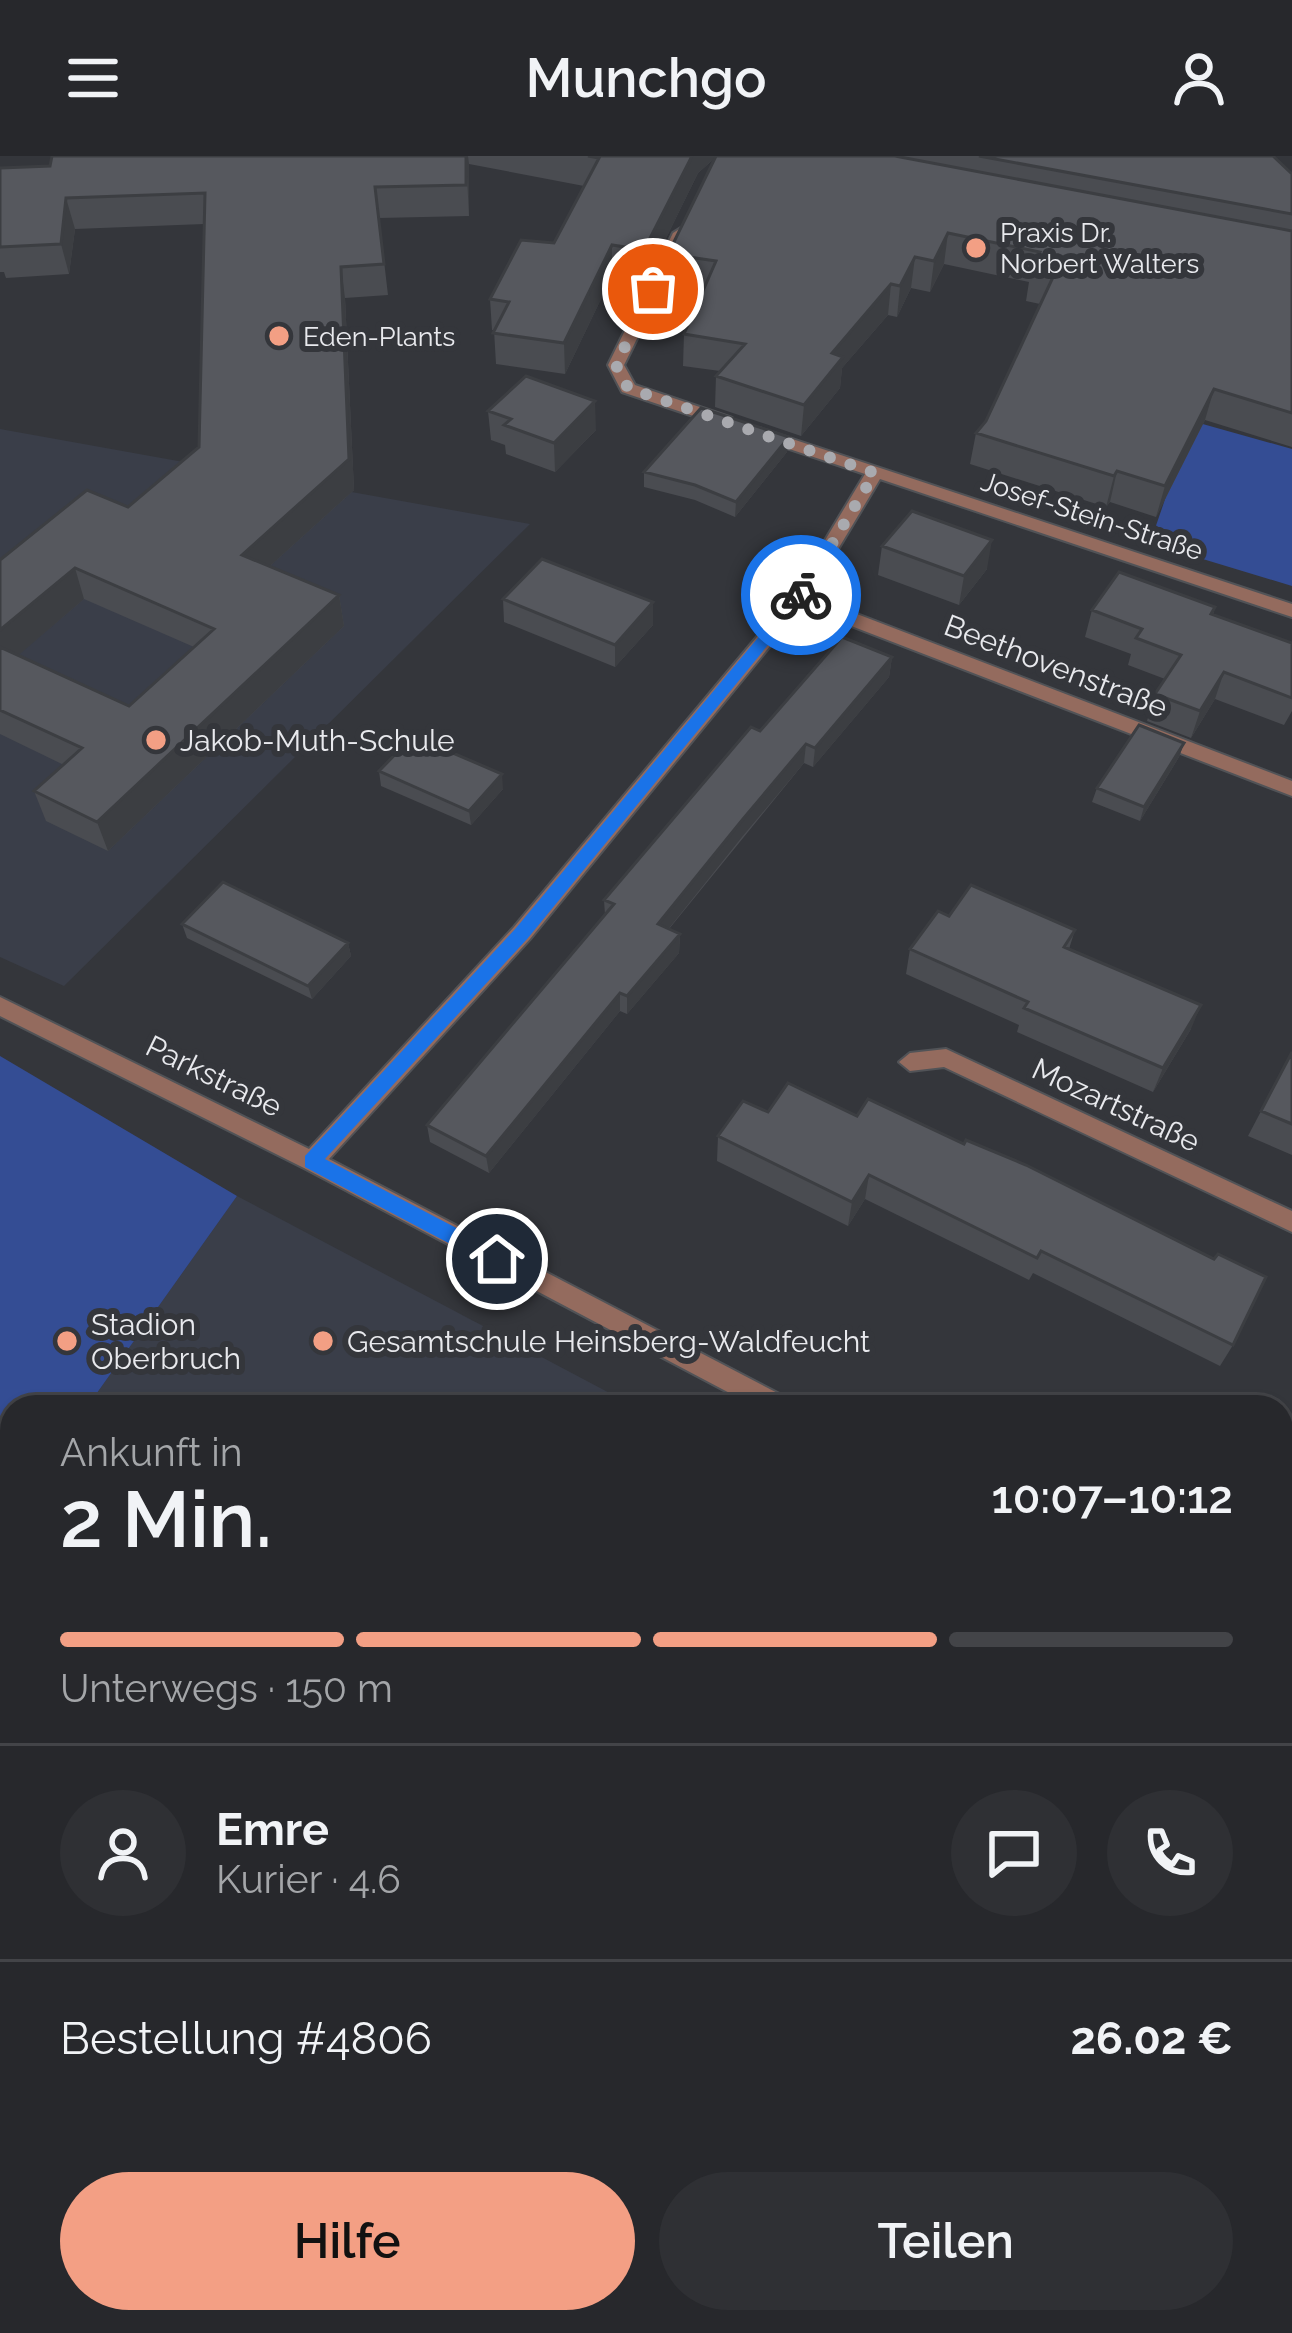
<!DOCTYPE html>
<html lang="de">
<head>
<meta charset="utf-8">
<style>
  :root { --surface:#27282c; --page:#2f3034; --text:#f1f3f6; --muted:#a4a6a9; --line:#434448; --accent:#f39f84 }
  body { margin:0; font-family:Raleway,sans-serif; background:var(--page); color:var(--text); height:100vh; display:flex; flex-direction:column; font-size:45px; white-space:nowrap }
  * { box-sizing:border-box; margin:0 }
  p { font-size:39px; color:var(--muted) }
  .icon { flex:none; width:66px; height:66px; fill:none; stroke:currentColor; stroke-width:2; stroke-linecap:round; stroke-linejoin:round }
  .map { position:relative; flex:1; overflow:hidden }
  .panel { position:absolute; left:0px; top:1239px; width:1293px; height:939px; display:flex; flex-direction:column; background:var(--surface); border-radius:36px 36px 0 0; box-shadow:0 3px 9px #0004,0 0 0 3px var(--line) }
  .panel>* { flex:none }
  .pin { position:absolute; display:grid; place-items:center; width:102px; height:102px; color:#fff; margin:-51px; border:6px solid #fff; border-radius:50%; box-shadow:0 3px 12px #0007 }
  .courier { position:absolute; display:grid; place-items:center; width:120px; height:120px; margin:-60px; border:9px solid #1a73e8; border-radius:50%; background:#fff; color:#222; box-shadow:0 3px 15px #0007 }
  .head em { font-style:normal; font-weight:600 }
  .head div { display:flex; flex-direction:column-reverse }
  .head { display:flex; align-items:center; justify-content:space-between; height:204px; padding:0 60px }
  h1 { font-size:78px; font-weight:600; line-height:90px }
  .bar { display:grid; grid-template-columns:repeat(4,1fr); gap:18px 12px; align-content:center; height:144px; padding:0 60px }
  .bar i { height:15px; border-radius:9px; background:var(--line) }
  .bar .current { background:var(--accent) }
  .bar p { grid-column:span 4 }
  .line { display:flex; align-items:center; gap:30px; padding:0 60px; border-top:3px solid var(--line) }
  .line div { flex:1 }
  .round { display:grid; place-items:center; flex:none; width:126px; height:126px; border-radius:63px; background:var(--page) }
  .button { display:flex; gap:24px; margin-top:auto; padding:24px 60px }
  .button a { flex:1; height:138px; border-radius:72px; background:var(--accent); color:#111; font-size:48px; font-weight:600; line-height:138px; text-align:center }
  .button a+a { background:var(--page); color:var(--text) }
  header { display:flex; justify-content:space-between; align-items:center; height:156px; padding:0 60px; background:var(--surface); font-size:54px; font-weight:600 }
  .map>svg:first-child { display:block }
  .built { fill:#3a3e49 }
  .green { fill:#344d94 }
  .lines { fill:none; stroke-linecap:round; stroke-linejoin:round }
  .service-casing { stroke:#515357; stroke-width:4 }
  .minor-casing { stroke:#515357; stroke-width:4 }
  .service { fill:#946b5e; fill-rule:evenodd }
  .minor { fill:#946b5e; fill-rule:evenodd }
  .wall { fill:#4a4c51; fill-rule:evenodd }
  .shaded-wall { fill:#3c3e42 }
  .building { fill:#56585e; stroke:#3c3e42; stroke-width:3 }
  .route { fill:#1a73e8 }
  .done { stroke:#a9aaaf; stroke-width:12; stroke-dasharray:0 21.6 }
  .poi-dot { fill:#f39f84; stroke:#34363b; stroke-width:4.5 }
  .labels { text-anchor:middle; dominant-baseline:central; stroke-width:12; stroke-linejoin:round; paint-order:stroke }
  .far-poi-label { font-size:27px; fill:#e8e9ed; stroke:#34363b; text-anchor:start }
  .far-street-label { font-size:27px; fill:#e8e9ed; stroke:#34363b }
  .street-label { font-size:30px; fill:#e8e9ed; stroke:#34363b }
  .poi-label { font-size:30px; fill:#e8e9ed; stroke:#34363b; text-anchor:start }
</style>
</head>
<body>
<header><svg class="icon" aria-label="menu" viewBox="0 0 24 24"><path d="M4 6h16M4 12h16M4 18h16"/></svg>Munchgo<svg class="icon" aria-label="person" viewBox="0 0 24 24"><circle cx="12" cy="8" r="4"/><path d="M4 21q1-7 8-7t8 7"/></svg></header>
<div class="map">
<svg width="1292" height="2177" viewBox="0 0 1292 2177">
  <rect width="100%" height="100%" fill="#34363b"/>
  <path class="built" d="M0 273 530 368 64 830 0 801Z
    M237 1040 636 1251H87Z
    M12 1354V2166H1281V1592L1292 1597V2177H0V1371Z"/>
  <path class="green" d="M1192 265 1292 293V430L1150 387Z
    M0 900 237 1040 87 1251H12V1354L0 1370Z
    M1281 1585 1292 1591V2024L1281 2012Z"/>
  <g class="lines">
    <g class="service-casing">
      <path id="service" d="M1281 2046 1292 2050V2087L1281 2083Z"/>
    </g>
    <g class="minor-casing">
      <path id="minor" d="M681 72 689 77 624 209 635 229 732 262V270L726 271 622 236 608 209 673 77Z
        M759 272 1292 448V461L880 323 810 440 1292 625V640L802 451 530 783 329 1003 789 1243 793 1251H756L304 1012 0 860V841L309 993 514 771 792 439 865 318 753 281 750 277Z
        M946 893 1292 1055V1076L944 911 910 915 899 906 910 897Z
        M1281 1499 1292 1503V1531L1281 1527Z"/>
    </g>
    <use href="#service" class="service"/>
    <use href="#minor" class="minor"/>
  </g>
  <path class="wall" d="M52 0H1273L1292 18V291L1205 264 1156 361 1110 346 1106 351 970 308 976 277 986 265 1040 148 1026 145 1029 126 944 108 930 136 911 132 897 161 888 159 842 212 840 232 801 280 715 251 716 220 720 215 683 210 684 178 703 134 668 128V98L716 1 698 17 645 125 612 120 565 218 496 208 494 174H492L490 143 554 87 584 30 469 8V60L379 62 388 139 345 142 354 334 270 410 339 439 344 470 108 695 46 665 34 635 64 609 0 578V404L128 351 199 291 204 68 75 73 69 118 6 122 4 116H0V12L50 10ZM84 443 194 491 129 550 18 499Z
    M488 255 596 274 555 316 506 298 505 289 491 284Z
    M787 296 735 361 695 344 644 331V316Z
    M882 390 987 413 959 449 878 419Z
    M503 443 653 469 615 511 504 466Z
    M1215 451 1213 459 1292 487V555L1284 569 1215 543 1191 582 1147 565 1155 538 1165 523 1128 509 1131 498 1085 481 1092 454Z
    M892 501 889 521 813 611 804 607 669 773 680 778 679 797 627 858 620 855 489 1017 430 986 427 969 605 759 604 744 760 575Z
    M1184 587 1179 601 1140 665 1092 646 1097 632Z
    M379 615 503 633 471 669 381 630Z
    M949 760 1075 774 1069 793 1191 873 1153 936 1017 876 1019 869 906 818 910 793Z
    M182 768 348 787 351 800 312 843 187 782Z
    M1292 896V999L1248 980Z
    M743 945 1233 1189 1220 1210 1033 1117 1029 1124 865 1043 848 1070 717 1005 718 980Z
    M1071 2166H1139L1156 2177H1066Z"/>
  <path class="shaded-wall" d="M466 0H468L469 8V60Z
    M692 0H717L698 17 645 125 644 94Z
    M66 42 75 73 69 118 61 88Z
    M948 77 944 108 930 136 934 105Z
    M612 89V120L565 218 564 187Z
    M915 101 911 132 897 161 900 130Z
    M341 111 345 142 354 334 249 429 242 399Z
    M891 128 888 159 842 212 840 232 801 280 804 249 832 197Z
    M1214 233 1205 264 1156 361 1165 330Z
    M595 245 596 274 555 316 554 287Z
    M789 281 787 296 735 361 736 346Z
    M1117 315 1110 346 1106 351 1114 320Z
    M992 384 987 413 959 449 964 420Z
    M75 412 84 443 0 515V474Z
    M339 439 344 470 108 695 97 666Z
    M653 446V469L615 511V489Z
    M892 501 889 521 813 611 815 592Z
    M1224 516 1215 543 1191 582 1200 555Z
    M1184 587 1179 601 1140 665 1144 651Z
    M806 588 804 607 742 681 658 786V768L743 663Z
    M502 618 503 633 471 669 469 655Z
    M680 778 679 797 627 858V840Z
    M348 787 351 800 312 843 308 830Z
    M620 837V855L489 1017 486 1000Z
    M1201 849 1191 873 1153 936 1163 912Z
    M869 1019 865 1043 848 1070 852 1046Z
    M153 2166H173L167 2177H146Z"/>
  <path class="building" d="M52 0H466V29L375 31 384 108 341 111 349 303 242 399 339 439 97 666 34 635 82 592 0 554V491L129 550 214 473 75 412 0 474V404L87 334 128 351 199 291 205 37 66 42 61 88 0 91V12L50 10Z
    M588 0H692L644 94 612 89 564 187 493 177 509 146 490 143 521 84 554 87 599 2Z
    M716 0H895L1292 75V257L1214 233 1165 330 1117 315 1114 320 976 277 986 265 1054 119 1032 114 1040 96 948 77 934 105 915 101 900 130 891 128 832 197 843 201 804 249 716 220 745 188 684 178 716 105 668 98Z
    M979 0H1273L1292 18V58Z
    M526 220 595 245 554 287 504 269 511 263 488 255Z
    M701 252 789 281 736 346 695 329 644 316Z
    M912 355 992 384 964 420 882 390Z
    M542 403 653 446 615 489 503 443Z
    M1119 416 1215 451 1211 458 1292 487V542L1224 516 1200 555 1155 538 1181 499 1136 482 1142 473 1092 454Z
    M842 481 892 501 815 592 806 588 743 663 658 768 680 778 627 840 620 837 486 1000 427 969 614 748 604 744 751 571 760 575Z
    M1139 569 1184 587 1144 651 1097 632Z
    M413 580 502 618 469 655 379 615Z
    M223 726 348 787 308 830 182 768Z
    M971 729 1075 774 1064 791 1201 849 1163 912 1024 852 1028 846 910 793 938 755 949 760Z
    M1292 896V968L1261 955Z
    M788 927 857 960 868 943 964 988 966 984 1026 1009 1214 1103 1218 1098 1266 1121 1233 1189 1041 1095 1037 1102 869 1019 852 1046 718 980 743 945 768 956Z
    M12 2133V2166H153L146 2177H0V2151Z
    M405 2166H847L842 2177H420Z
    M1088 2166H1139L1156 2177H1084Z"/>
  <path class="route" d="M796 436 809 439 528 782 325 1003 504 1097V1109H490L305 1011V1000L516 772Z"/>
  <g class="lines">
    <path class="done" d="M653 133 616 209 628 232 875 317 801 439"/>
  </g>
  <g class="poi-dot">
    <circle cx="976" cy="92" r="12"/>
    <circle cx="279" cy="180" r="12"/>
    <circle cx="156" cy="584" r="12"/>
    <circle cx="67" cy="1185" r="12"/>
    <circle cx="323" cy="1185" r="12"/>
  </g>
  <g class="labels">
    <g class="far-poi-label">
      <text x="1000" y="76">Praxis Dr.<tspan x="1000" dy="31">Norbert Walters</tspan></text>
      <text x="303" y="180">Eden-Plants</text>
    </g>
    <g class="far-street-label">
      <text transform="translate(1092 360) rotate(18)">Josef-Stein-Straße</text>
    </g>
    <g class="street-label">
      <text transform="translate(1056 510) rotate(21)">Beethovenstraße</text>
      <text transform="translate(214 920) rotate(26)">Parkstraße</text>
      <text transform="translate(1116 949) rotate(25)">Mozartstraße</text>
    </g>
    <g class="poi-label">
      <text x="180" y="584">Jakob-Muth-Schule</text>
      <text x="91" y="1168">Stadion<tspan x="91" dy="34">Oberbruch</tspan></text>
      <text x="347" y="1185">Gesamtschule Heinsberg-Waldfeucht</text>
    </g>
  </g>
</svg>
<div class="pin" style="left:653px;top:133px;background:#ea580c"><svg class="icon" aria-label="bag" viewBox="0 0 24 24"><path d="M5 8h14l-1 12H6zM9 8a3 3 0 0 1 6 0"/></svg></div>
<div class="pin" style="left:497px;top:1103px;background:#1f2937"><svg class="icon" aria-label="home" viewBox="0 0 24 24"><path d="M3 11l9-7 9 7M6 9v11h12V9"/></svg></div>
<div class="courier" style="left:801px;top:439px"><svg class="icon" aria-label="bike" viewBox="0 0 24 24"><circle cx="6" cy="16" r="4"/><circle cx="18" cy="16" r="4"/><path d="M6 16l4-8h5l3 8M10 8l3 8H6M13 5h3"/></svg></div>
<section class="panel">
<div class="head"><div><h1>2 Min.</h1><p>Ankunft in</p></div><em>10:07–10:12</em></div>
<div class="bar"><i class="current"></i><i class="current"></i><i class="current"></i><i></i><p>Unterwegs · 150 m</p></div>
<div class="line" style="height:216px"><a class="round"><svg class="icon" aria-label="person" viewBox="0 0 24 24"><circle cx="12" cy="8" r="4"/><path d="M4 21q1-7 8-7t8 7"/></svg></a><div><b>Emre</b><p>Kurier · 4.6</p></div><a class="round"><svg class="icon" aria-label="chat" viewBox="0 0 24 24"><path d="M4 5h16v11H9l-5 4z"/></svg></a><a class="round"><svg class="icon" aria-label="phone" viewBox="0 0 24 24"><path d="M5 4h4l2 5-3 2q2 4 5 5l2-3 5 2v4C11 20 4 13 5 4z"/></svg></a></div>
<div class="line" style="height:156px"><div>Bestellung #4806</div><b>26.02 €</b></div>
<div class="button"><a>Hilfe</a><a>Teilen</a></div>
</section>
</div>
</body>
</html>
